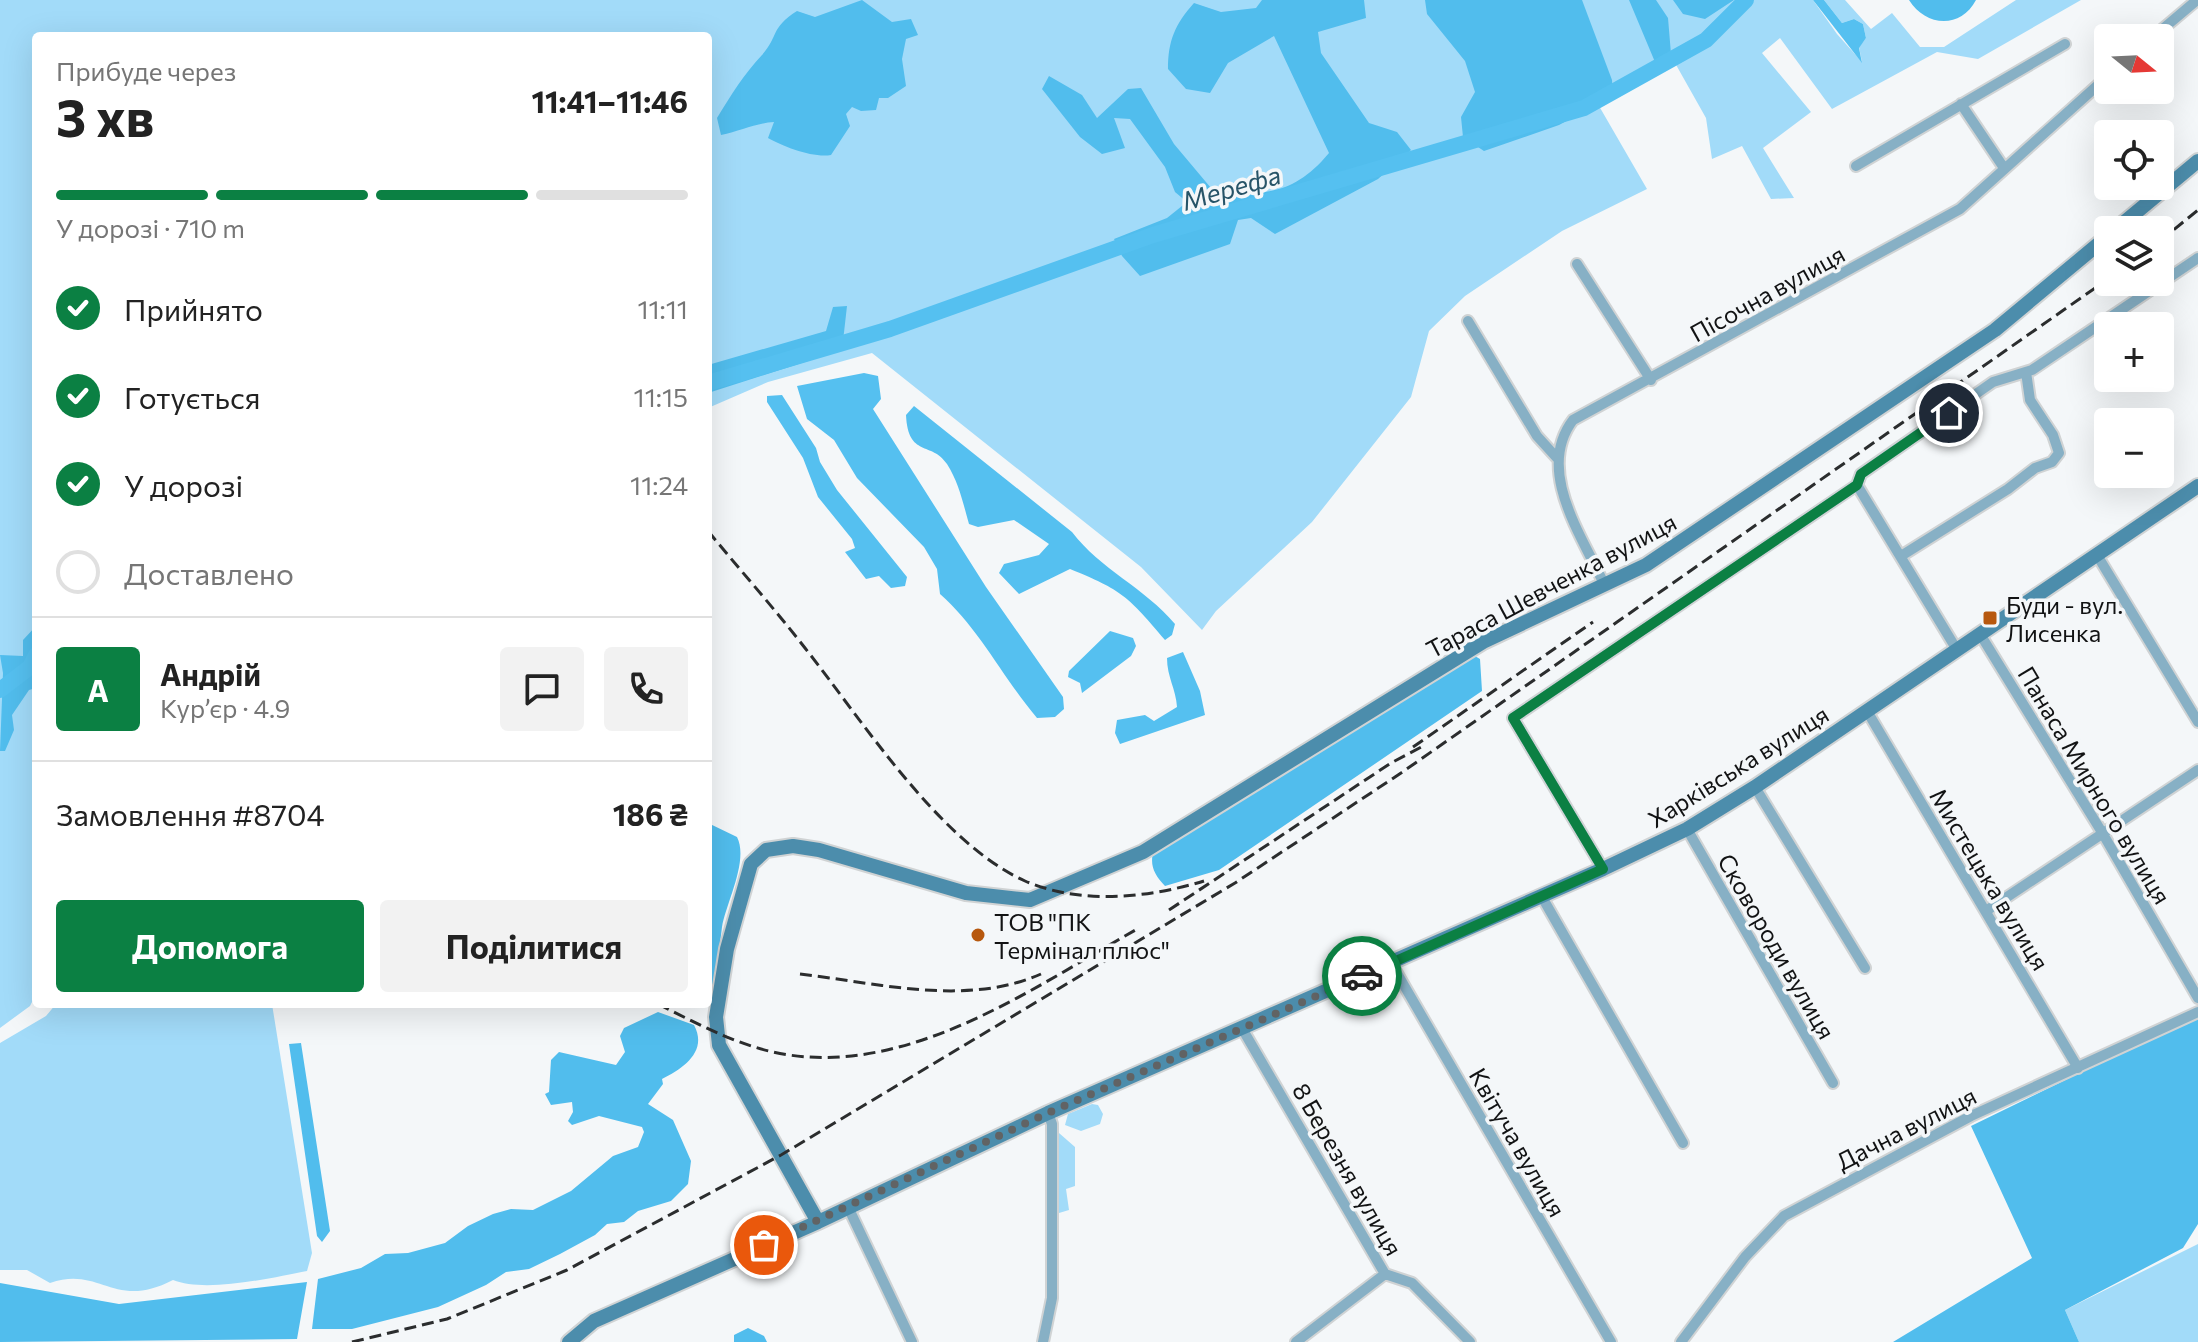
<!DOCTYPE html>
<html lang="uk">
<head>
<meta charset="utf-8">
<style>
  :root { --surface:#fff; --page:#f2f2f2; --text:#222; --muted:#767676; --line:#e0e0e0; --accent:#0b8043 }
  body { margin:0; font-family:Commissioner,sans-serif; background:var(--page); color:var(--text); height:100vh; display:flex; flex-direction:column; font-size:30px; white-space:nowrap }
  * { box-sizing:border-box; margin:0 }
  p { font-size:26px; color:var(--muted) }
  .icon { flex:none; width:44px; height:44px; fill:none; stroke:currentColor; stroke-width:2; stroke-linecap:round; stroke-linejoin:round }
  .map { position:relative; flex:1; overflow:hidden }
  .panel { position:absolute; left:32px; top:32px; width:680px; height:976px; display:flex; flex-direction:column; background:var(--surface); border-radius:8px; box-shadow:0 8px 32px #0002 }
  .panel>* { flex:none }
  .needle { width:52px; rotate:108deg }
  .controls { position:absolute; left:2094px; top:24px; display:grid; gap:16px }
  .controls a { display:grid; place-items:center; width:80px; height:80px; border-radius:8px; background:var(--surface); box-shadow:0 8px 32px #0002; font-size:40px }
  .pin { position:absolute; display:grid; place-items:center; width:68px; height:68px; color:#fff; margin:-34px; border:4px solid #fff; border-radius:50%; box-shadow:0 2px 8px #0007 }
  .courier { position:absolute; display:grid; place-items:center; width:80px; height:80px; margin:-40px; border:6px solid #0b8043; border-radius:50%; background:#fff; color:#222; box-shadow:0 2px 10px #0007 }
  .summary em { font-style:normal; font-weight:700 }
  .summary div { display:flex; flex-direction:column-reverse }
  .summary { display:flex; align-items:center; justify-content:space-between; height:136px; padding:0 24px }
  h1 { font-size:52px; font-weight:700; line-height:60px }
  .bar { display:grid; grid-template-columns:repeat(4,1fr); gap:12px 8px; align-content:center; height:96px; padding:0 24px }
  .bar i { height:10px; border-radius:6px; background:var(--line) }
  .bar .on { background:var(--accent) }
  .bar p { grid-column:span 4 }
  .line { display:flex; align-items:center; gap:20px; padding:0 24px; border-top:2px solid var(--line) }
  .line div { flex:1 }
  .round { display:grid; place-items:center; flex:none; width:84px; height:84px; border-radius:8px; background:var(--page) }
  ol { padding:0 24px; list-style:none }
  li { display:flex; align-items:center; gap:24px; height:88px }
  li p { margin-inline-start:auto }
  li .icon { padding:8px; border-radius:50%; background:var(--accent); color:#fff; stroke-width:4 }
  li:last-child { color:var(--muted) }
  li i { width:44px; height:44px; border:4px solid var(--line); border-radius:50% }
  .primary-button { display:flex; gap:16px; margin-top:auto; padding:16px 24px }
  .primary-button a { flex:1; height:92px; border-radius:8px; background:var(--accent); color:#fff; font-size:32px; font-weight:700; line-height:92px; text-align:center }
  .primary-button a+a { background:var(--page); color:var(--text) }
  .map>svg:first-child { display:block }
  .green { fill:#a2dbf9 }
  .forest { fill:#51bded }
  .water { fill:#55c0f0 }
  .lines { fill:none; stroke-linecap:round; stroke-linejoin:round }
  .river { stroke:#55c0f0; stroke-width:16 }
  .street-casing { stroke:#d0d3d4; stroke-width:14 }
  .secondary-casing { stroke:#d0d3d4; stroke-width:18 }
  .street { stroke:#87b0c5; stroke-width:10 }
  .secondary { stroke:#4c8dac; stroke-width:14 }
  .rail { stroke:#2b2d2e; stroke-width:3; stroke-dasharray:12 6; stroke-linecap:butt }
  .done { stroke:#616364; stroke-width:8; stroke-dasharray:0 14.4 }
  .route { stroke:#0b8043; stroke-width:10 }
  .poi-dot { fill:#b7580e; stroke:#f4f7f9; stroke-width:3 }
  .labels { text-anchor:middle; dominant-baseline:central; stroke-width:7; stroke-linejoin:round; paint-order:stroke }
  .street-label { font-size:24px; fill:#121314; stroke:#f4f7f9 }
  .poi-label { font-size:24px; fill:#121314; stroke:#f4f7f9; text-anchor:start }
  .water-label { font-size:26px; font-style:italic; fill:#275468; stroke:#f4f7f9 }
</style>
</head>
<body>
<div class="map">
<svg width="2198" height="1342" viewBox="0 0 2198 1342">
  <rect width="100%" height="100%" fill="#f4f7f9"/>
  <path class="green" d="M0 0H1813L1837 34 1862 62 1859 47 1866 38 1863 24 1854 19 1842 23 1824 0H1845L1871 29 1892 13 1920 47H1944L2016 0H2081L1978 59 1937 52 1832 109 1780 38 1762 53 1811 112 1763 148 1794 198 1771 199 1742 146 1712 159 1706 118 1675 63 1599 106 1647 189 1562 231 1465 296 1429 331 1411 397 1312 522 1216 611 1202 630 1141 567 872 353 768 382 708 408V36H36V994L30 1006 0 1028Z
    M56 1004H272L312 1253 307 1271C272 1278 205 1293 173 1280 114 1311 100 1265 50 1283L27 1270H0V1043L46 1016Z
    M1092 1104 1098 1105 1103 1114 1100 1124 1081 1131 1065 1125 1068 1114Z
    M1059 1133 1075 1147V1186L1066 1189 1069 1210 1059 1213Z
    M2198 1244V1342H2079L2065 1310Z"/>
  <path class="forest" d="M862 0 892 22 911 19 918 35 906 39 902 59 906 86 888 98H879L876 110 861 111 852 107 846 114 850 126 831 155C813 158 784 147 768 138L774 122C756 123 740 131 721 135L717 118C731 95 744 74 762 55 779 36 770 28 797 11L815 17Z
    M1262 0H1364L1366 18 1318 32 1321 53 1369 123 1397 132 1411 150 1378 179 1275 234 1251 218 1238 220 1230 244 1140 276 1122 256 1114 239 1167 218 1187 202 1175 192 1165 167 1130 119 1114 118 1125 148 1102 154 1080 137 1042 89 1049 76 1082 95 1097 118 1128 89 1141 88 1174 144 1216 194C1266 194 1294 195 1329 153L1274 36 1228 63 1210 93 1186 89 1168 69C1168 41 1175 24 1194 3L1221 12 1256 8Z
    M1425 0H1582L1612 80 1613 96 1559 125 1484 151 1463 137 1461 117 1475 92 1465 61 1427 14Z
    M1629 0H1656L1668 18 1671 54 1655 62Z
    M1673 0H1734L1705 19 1683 14Z
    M1909 0H1976C1960 30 1925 26 1909 0Z
    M847 306 842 350 708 393V365L826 331 833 307Z
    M36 626V688L29 690 12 715 14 730 5 751H0L3 673 0 655 23 656V640Z
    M1468 652 1480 659 1482 691 1219 870 1165 886C1154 874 1149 865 1154 849Z
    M708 823 737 837C749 861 726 903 722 927 719 951 716 978 708 1001Z
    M658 1012 694 1025C708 1051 684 1068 662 1079L663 1084 648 1104 673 1120 691 1161 688 1184 671 1201 638 1211 624 1222 607 1224 595 1235 560 1254 529 1269 506 1272 486 1285 438 1307 352 1329H312L318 1279 361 1268 385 1254 408 1253 445 1243 468 1226 493 1214 511 1209 533 1210 571 1191 613 1156 638 1147 644 1132 642 1127 599 1116 572 1125 568 1121 573 1112 572 1102 551 1105 545 1094 549 1092 551 1060 559 1052 616 1065 625 1052 620 1036 624 1028Z
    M2198 1015V1224L2183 1248 2065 1310 2079 1342H1893L2032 1258 1971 1126Z
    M301 1043 330 1231 322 1242 317 1236 289 1044Z
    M307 1282 297 1339 0 1342V1283L119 1304Z
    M748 1328 764 1336 767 1342H734V1335Z"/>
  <path class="water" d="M1813 0H1824L1842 23 1854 19 1863 24 1866 38 1859 48 1862 63Z
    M864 373 878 376 881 399 873 409 986 587 1063 697 1064 709 1055 717 1037 718C1003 678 979 628 940 594L937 569 924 547 857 478 834 440 807 419 797 386Z
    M782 395 816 448 820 462 837 490 907 577 905 586 891 588 879 576 866 579 845 552 855 548 852 539 818 497 803 458 767 402V396Z
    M914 406 1072 532C1100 569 1145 588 1175 624L1172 635 1165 640C1129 597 1122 590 1070 569L1019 594 999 573 1004 564 1039 555 1049 544 1014 520 978 527 969 524C963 503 959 483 947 464 932 441 908 458 906 415Z
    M1110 631 1133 638 1136 646 1131 656 1082 693 1080 683 1068 677 1069 671Z
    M1183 652 1200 691 1205 715 1120 744 1115 733 1117 720 1145 715 1154 721 1177 707C1176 689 1167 677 1167 658Z"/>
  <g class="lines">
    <path class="river" d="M708 383 890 329 1153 235 1584 108 1706 40 1746 0
      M0 690 30 667 36 655"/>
    <g class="street-casing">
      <path id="street" d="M2152 38 2197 0
        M1961 104 2004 168
        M1856 166 2065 44
        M1577 264 1651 380
        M1468 321 1537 436 1557 458
        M1857 485 1957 650
        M2097 555 2198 722
        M1901 556 2008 489 2035 468 2052 462 2059 453 2053 435 2030 400 2026 372
        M1604 584C1582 536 1535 470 1573 420L1960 209 2108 76
        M1980 634 2103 834 2198 998
        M1867 711 2078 1068
        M1755 787 1865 968
        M1687 829 1833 1083
        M1603 869 1513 718 1857 485 1861 474 1993 382 2032 370 2198 258
        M1542 897 1683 1143
        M1986 911 2198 770
        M1391 963 1611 1342
        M1243 1030 1385 1274 1412 1283 1470 1342
        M848 1207 912 1342
        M1043 1342 1052 1298V1124L1048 1113
        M1296 1342 1385 1274
        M1681 1342 1745 1257 1784 1216 1971 1116 2198 1012"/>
    </g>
    <g class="secondary-casing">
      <path id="secondary" d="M2115 230 2198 161
        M818 1222 719 1045 716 1017 727 949 751 864 766 850 793 846 819 850 966 893 1030 900 1143 852 1483 642 1646 565 1995 330 2108 236
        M569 1342 594 1321 818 1222 1048 1113 1603 869 1687 829 1755 787 2198 486"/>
    </g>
    <use href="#street" class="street"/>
    <use href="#secondary" class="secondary"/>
    <path class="rail" d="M2160 241 2198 210
      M708 531C740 570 774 608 805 648 862 720 940 843 1025 881 1081 905 1148 898 1204 881
      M1413 747 1593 622
      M1169 910 1391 763 1425 745
      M800 974C879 983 966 1007 1041 974
      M658 1004C700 1025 742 1048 789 1055 915 1073 1034 987 1139 928
      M352 1342 447 1319 567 1270 781 1155 1235 883 1401 773 2108 279"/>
  </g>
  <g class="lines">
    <path class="done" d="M764 1245 1048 1113 1362 976"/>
    <path class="route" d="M1362 976 1603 869 1513 718 1857 485 1861 474 1949 413"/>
  </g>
  <g class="poi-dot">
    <rect x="1982" y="610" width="16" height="16" rx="4"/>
    <circle cx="978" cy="935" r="8"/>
  </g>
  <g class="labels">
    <g class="street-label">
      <text transform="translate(1767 293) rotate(-29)">Пісочна вулиця</text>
      <text transform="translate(1551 585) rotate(-28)">Тараса Шевченка вулиця</text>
      <text transform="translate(1738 766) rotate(-32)">Харківська вулиця</text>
      <text transform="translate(2095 785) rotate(59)">Панаса Мирного вулиця</text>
      <text transform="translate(1990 879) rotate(59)">Мистецька вулиця</text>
      <text transform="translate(1777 946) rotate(60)">Сковороди вулиця</text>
      <text transform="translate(1906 1128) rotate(-27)">Дачна вулиця</text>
      <text transform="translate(1518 1142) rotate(60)">Квітуча вулиця</text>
      <text transform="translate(1348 1169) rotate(60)">8 Березня вулиця</text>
    </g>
    <g class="poi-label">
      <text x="2006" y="604">Буди - вул.<tspan x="2006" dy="28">Лисенка</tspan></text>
      <text x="994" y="921">ТОВ "ПК<tspan x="994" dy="28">Термінал плюс"</tspan></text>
    </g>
    <g class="water-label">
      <text transform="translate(1231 187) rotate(-16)">Мерефа</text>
    </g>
  </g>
</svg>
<div class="controls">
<a><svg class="needle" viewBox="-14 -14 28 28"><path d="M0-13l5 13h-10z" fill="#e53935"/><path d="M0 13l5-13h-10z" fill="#767676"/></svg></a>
<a><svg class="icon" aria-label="locate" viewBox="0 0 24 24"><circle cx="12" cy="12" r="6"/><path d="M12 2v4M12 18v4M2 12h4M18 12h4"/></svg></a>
<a><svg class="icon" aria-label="layers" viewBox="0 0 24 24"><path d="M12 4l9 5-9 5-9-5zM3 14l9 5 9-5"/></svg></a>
<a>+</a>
<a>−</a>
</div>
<div class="pin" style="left:764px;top:1245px;background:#ea580c"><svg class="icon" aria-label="bag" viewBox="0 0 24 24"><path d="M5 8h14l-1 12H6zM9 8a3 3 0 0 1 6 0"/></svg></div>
<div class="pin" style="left:1949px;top:413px;background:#1f2937"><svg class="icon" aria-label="home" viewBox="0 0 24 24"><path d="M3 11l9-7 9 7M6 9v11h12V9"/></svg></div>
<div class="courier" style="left:1362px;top:976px"><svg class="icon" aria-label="car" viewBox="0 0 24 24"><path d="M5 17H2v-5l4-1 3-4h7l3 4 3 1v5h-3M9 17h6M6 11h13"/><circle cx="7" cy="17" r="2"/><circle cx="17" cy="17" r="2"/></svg></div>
<section class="panel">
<div class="summary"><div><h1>3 хв</h1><p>Прибуде через</p></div><em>11:41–11:46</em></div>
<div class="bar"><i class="on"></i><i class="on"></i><i class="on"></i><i></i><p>У дорозі · 710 m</p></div>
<ol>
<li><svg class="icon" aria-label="check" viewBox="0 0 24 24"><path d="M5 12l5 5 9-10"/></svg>Прийнято<p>11:11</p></li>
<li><svg class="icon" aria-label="check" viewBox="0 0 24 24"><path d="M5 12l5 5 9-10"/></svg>Готується<p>11:15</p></li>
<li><svg class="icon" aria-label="check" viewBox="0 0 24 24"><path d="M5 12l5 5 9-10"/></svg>У дорозі<p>11:24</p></li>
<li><i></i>Доставлено</li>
</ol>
<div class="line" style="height:144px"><b class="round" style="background:var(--accent);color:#fff">А</b><div><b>Андрій</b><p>Кур’єр · 4.9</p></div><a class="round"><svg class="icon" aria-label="chat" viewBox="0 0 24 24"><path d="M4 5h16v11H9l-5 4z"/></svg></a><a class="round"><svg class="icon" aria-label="phone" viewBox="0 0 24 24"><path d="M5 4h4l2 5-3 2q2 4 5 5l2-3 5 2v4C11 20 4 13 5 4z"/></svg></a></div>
<div class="line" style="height:104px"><div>Замовлення #8704</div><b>186 ₴</b></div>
<div class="primary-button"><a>Допомога</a><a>Поділитися</a></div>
</section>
</div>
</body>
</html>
